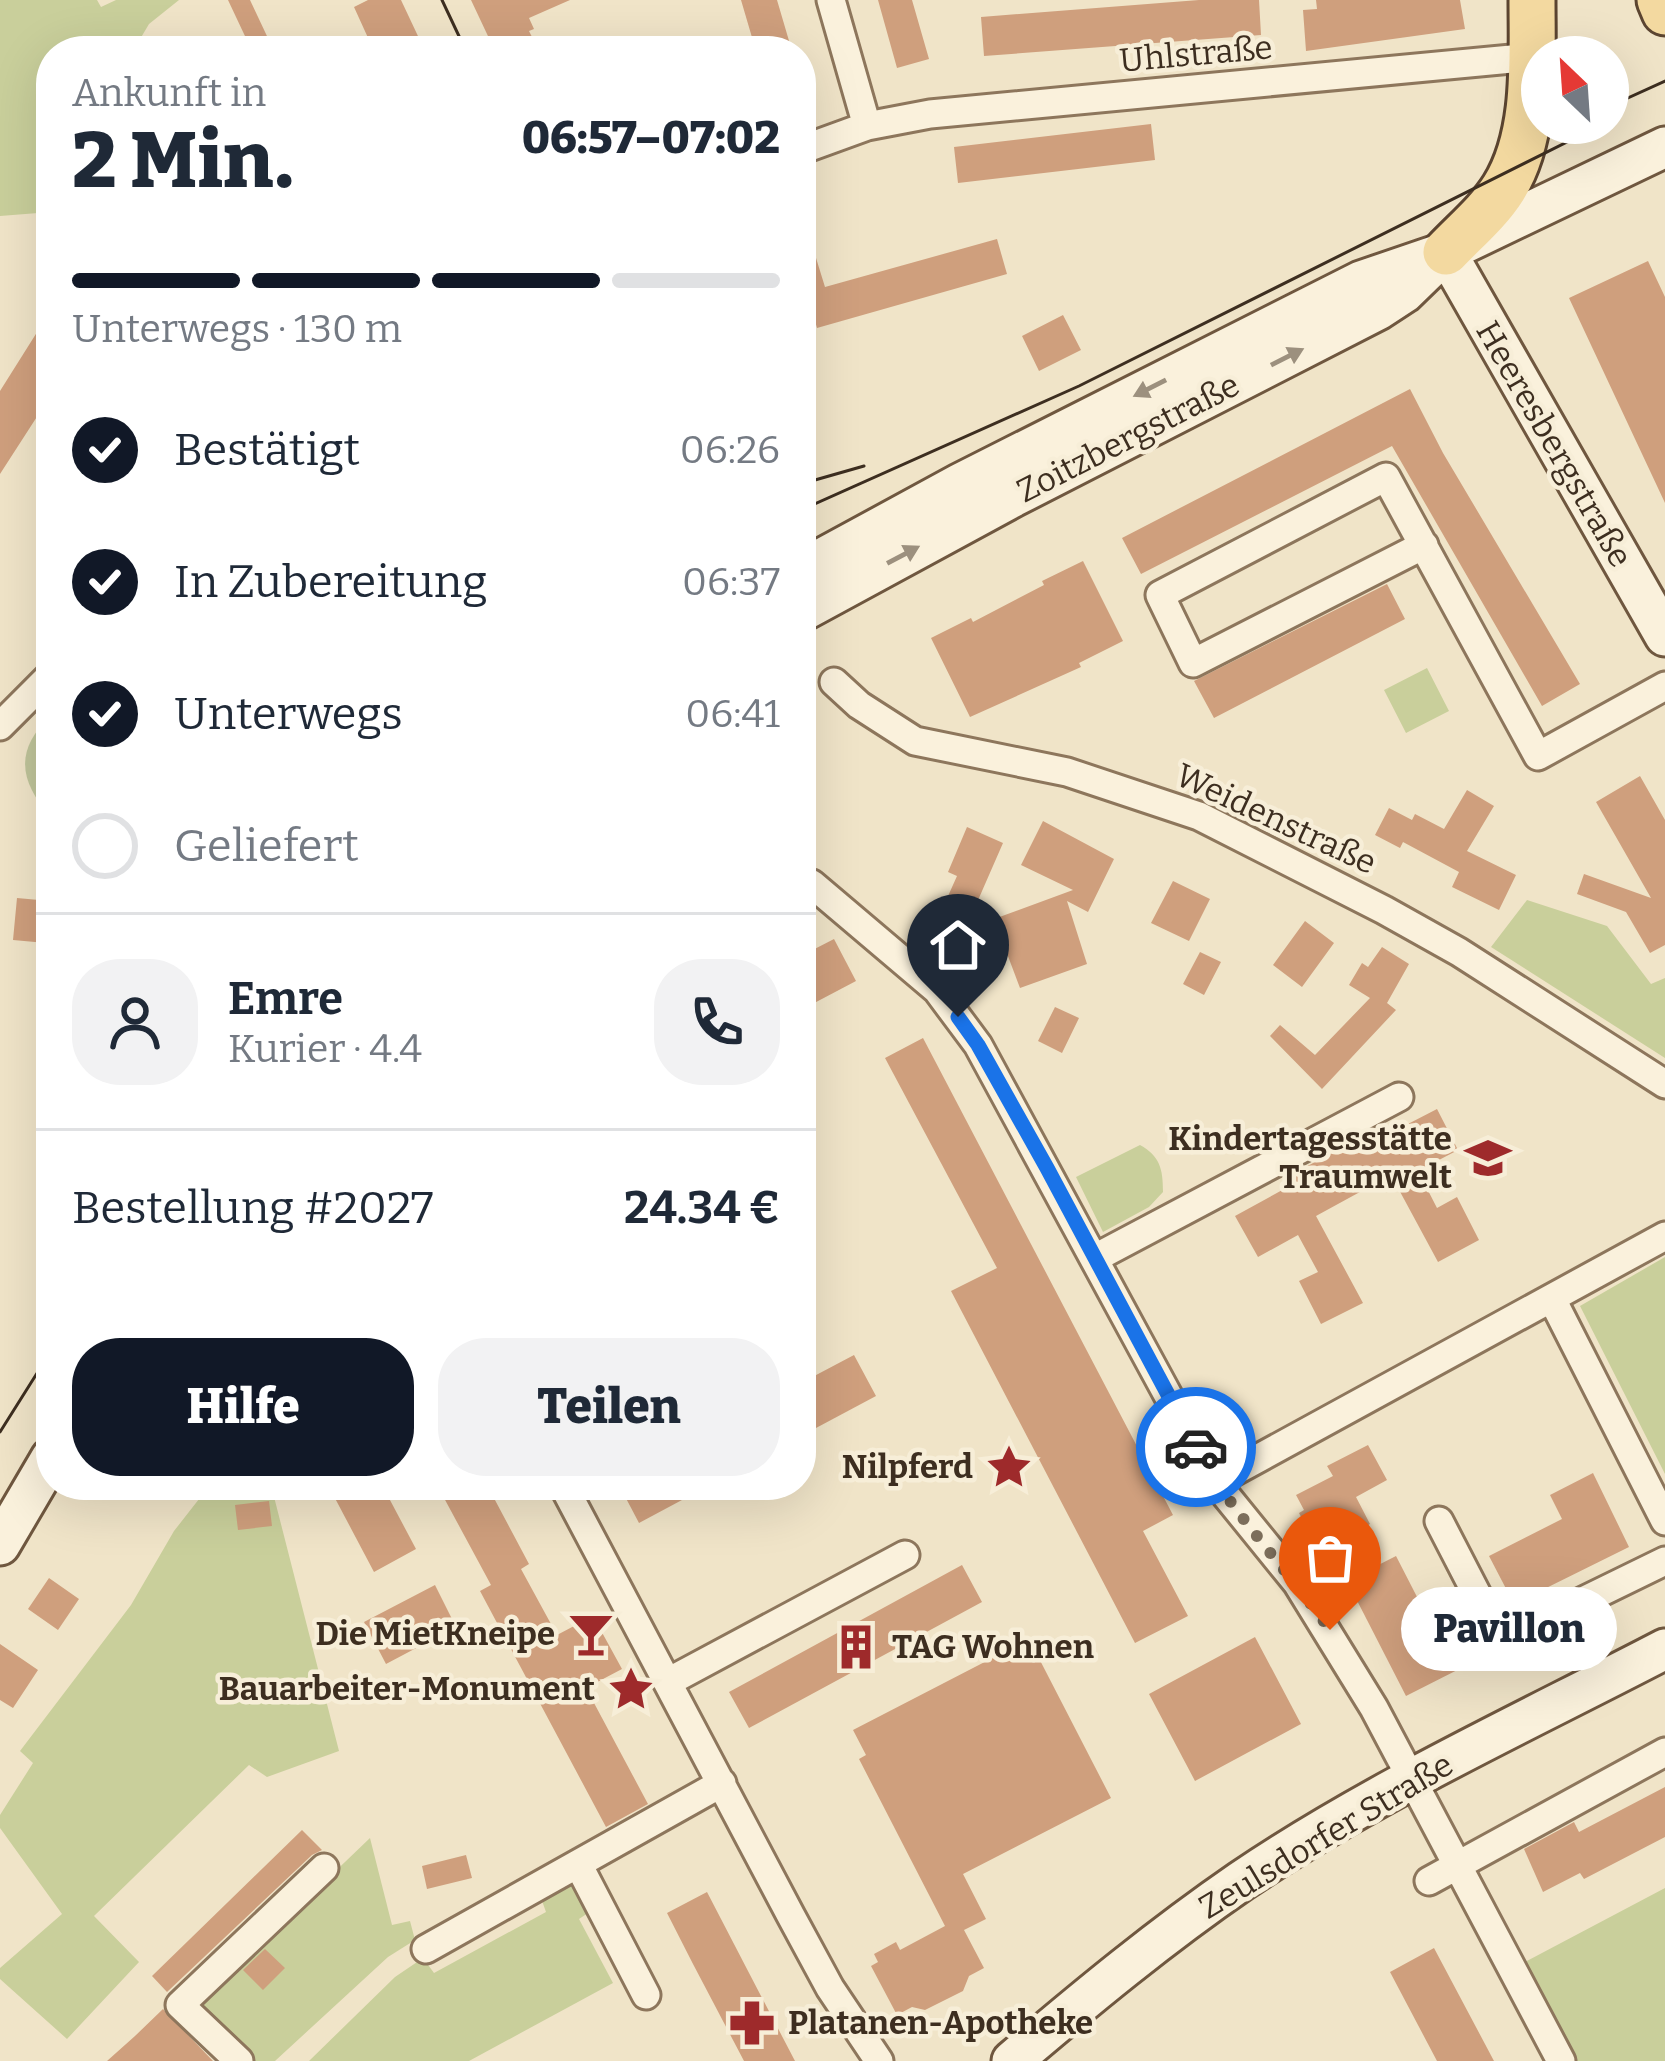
<!DOCTYPE html>
<html lang="de">
<head>
<meta charset="utf-8">
<style>
  :root { --surface:#fff; --page:#f2f2f3; --text:#1f2937; --muted:#747a83; --line:#e0e1e3; --accent:#111827 }
  body { margin:0; font-family:Bitter,serif; background:var(--page); color:var(--text); height:100vh; display:flex; flex-direction:column; font-size:45px; white-space:nowrap }
  * { box-sizing:border-box; margin:0 }
  p { font-size:39px; color:var(--muted) }
  .icon { flex:none; width:66px; height:66px; fill:none; stroke:currentColor; stroke-width:2; stroke-linecap:round; stroke-linejoin:round }
  .map { position:relative; flex:1; overflow:hidden }
  .panel { position:absolute; left:36px; top:36px; width:780px; height:1464px; display:flex; flex-direction:column; background:var(--surface); border-radius:48px; box-shadow:0 12px 48px #0002 }
  .panel>* { flex:none }
  .needle { width:78px; rotate:335deg }
  .buttons { position:absolute; left:1521px; top:36px; display:grid; gap:24px }
  .buttons a { display:grid; place-items:center; width:108px; height:108px; border-radius:50%; background:var(--surface); box-shadow:0 12px 48px #0002; font-size:60px }
  .pin { position:absolute; display:grid; place-items:center; width:102px; height:102px; color:#fff; margin:-123px -51px; border-radius:50% 50% 50% 0; rotate:-45deg; box-shadow:0 0 12px #0007 }
  .pin .icon { rotate:45deg }
  .courier { position:absolute; display:grid; place-items:center; width:120px; height:120px; margin:-60px; border:9px solid #1a73e8; border-radius:50%; background:#fff; color:#222; box-shadow:0 3px 15px #0007 }
  .bubble { position:absolute; height:84px; border-radius:42px; background:var(--surface); box-shadow:0 12px 48px #0002; font-size:39px; font-weight:800; line-height:84px; text-align:center }
  .summary em { font-style:normal; font-weight:800 }
  .summary div { display:flex; flex-direction:column-reverse }
  .summary { display:flex; align-items:center; justify-content:space-between; height:204px; padding:0 36px }
  h1 { font-size:78px; font-weight:800; line-height:90px }
  .bar { display:grid; grid-template-columns:repeat(4,1fr); gap:18px 12px; align-content:center; height:144px; padding:0 36px }
  .bar i { height:15px; border-radius:9px; background:var(--line) }
  .bar .on { background:var(--accent) }
  .bar p { grid-column:span 4 }
  .line { display:flex; align-items:center; gap:30px; padding:0 36px; border-top:3px solid var(--line) }
  .line div { flex:1 }
  .round { display:grid; place-items:center; flex:none; width:126px; height:126px; border-radius:48px; background:var(--page) }
  ol { padding:0 36px; list-style:none }
  li { display:flex; align-items:center; gap:36px; height:132px }
  li p { margin-inline-start:auto }
  li .icon { padding:12px; border-radius:50%; background:var(--accent); color:#fff; stroke-width:4 }
  li:last-child { color:var(--muted) }
  li i { width:66px; height:66px; border:6px solid var(--line); border-radius:50% }
  .cta { display:flex; gap:24px; margin-top:auto; padding:24px 36px }
  .cta a { flex:1; height:138px; border-radius:48px; background:var(--accent); color:#fff; font-size:48px; font-weight:800; line-height:138px; text-align:center }
  .cta a+a { background:var(--page); color:var(--text) }
  .map>svg:first-child { display:block }
  .green { fill:#c9cf9b }
  .cemetery { fill:#bfc49a }
  .building { fill:#cf9f7d }
  .lines { fill:none; stroke-linecap:round; stroke-linejoin:round }
  .street-casing { stroke:#8d765c; stroke-width:33 }
  .secondary-casing { stroke:#6f573f; stroke-width:45 }
  .primary-casing { stroke:#5b4430; stroke-width:51 }
  .street { stroke:#faf1dc; stroke-width:27 }
  .secondary { stroke:#faf1dc; stroke-width:39 }
  .primary { stroke:#f3d9a0; stroke-width:45 }
  .tram { stroke:#3d2e20; stroke-width:3 }
  .oneway { fill:#9c907e }
  .done { stroke:#7c6e5b; stroke-width:12; stroke-dasharray:0 21.6 }
  .route { stroke:#1a73e8; stroke-width:15 }
  .labels { text-anchor:middle; dominant-baseline:central; stroke-width:9; stroke-linejoin:round; paint-order:stroke }
  .street-label { font-size:33px; fill:#3d2e20; stroke:#f7eed8 }
  .poi-label { font-size:33px; font-weight:bold; fill:#3d2e20; stroke:#f7eed8; text-anchor:end }
</style>
</head>
<body>
<div class="map">
<svg width="1665" height="2061" viewBox="0 0 1665 2061">
  <rect width="100%" height="100%" fill="#f0e4c8"/>
  <path class="green" d="M0 0H97L101 7 116 0H179L149 24 133 51H51V212L0 216Z
    M1427 668 1449 711 1406 733 1384 690Z
    M1527 900 1607 926 1651 984 1665 978V1058L1491 947Z
    M1140 1145C1160 1156 1163 1169 1163 1192L1149 1207 1103 1232 1076 1177Z
    M1665 1257V1474L1580 1306Z
    M210 1485H271L339 1751 267 1777 249 1765 94 1916 139 1962 67 2039 0 1979V1968L62 1914 0 1828V1815L33 1763 20 1751 131 1605 174 1531Z
    M370 1838 392 1925 410 1921 415 1940 388 1957 275 2061H254L196 2005Z
    M572 1881 591 1911 579 1919 613 1983 469 2061H309L395 1977 423 1958 434 1973 546 1912 541 1898Z
    M1665 1888V2061H1575L1523 1963Z"/>
  <path class="cemetery" d="M51 715V818C19 780 14 751 51 715Z"/>
  <path class="building" d="M228 0H250L274 51H252Z
    M368 0H401L425 51H374L354 7Z
    M471 0H570L529 18 534 29 529 31 539 51H495Z
    M741 0H777L792 51H756Z
    M878 0H912L929 59 897 68Z
    M1199 0H1259L1261 35 984 56 981 17Z
    M1316 0H1460L1465 29 1306 51 1303 10 1317 9Z
    M1151 124 1155 160 958 183 954 147Z
    M997 239 1007 274 817 328 801 272V248L812 245 825 287Z
    M1648 261 1665 297V503L1569 298Z
    M51 310V395L0 474V391Z
    M1063 315 1081 350 1039 371 1022 336Z
    M1410 389 1443 453 1580 684 1542 706 1392 446 1141 574 1122 538Z
    M1083 561 1123 641 1079 663 1081 667 970 717 931 638 971 618 973 622 1044 585 1042 581Z
    M1387 584 1405 619 1214 718 1194 681Z
    M1640 776 1665 820V945L1650 953 1626 912 1577 894 1584 874 1651 898 1596 802Z
    M1467 790 1494 806 1467 851 1516 875 1499 910 1452 887 1459 872 1403 842 1400 848 1375 835 1389 808 1412 820 1415 814 1444 829Z
    M1043 821 1114 859 1088 912 1067 901 1087 964 1020 988 994 919 1073 890 1021 865Z
    M967 827 1003 843 965 930 973 927 959 957 966 960 957 978 936 965 943 950 927 943 957 876 948 872Z
    M1173 881 1210 899 1189 941 1151 923Z
    M17 898 50 901 46 943 13 940Z
    M1305 921 1334 943 1302 987 1273 965Z
    M834 939 856 981 801 1010V956Z
    M1382 947 1409 964 1387 1003 1396 1010 1322 1089 1270 1036 1280 1025 1315 1055 1370 998 1349 985 1362 963 1368 967Z
    M1200 952 1221 962 1204 995 1183 984Z
    M1055 1007 1079 1018 1062 1053 1038 1041Z
    M923 1038 1173 1515 1143 1531 1188 1616 1135 1643 951 1291 997 1268 885 1058Z
    M1437 1109 1458 1150 1418 1171 1437 1208 1457 1197 1479 1240 1438 1262 1391 1175 1316 1216 1363 1303 1321 1324 1299 1281 1318 1272 1298 1235 1258 1257 1235 1216 1295 1183 1291 1175 1372 1131 1377 1140Z
    M854 1355 876 1396 801 1436V1383Z
    M1368 1445 1387 1480 1356 1497 1370 1524 1325 1549 1314 1529 1309 1532 1299 1513 1304 1510 1296 1495 1333 1476 1327 1466Z
    M1593 1473 1629 1547 1514 1604 1489 1556 1562 1519 1550 1495Z
    M328 1485H382L416 1549 374 1572Z
    M437 1485H487L529 1564 521 1569 557 1635 593 1616 622 1669 586 1688 648 1804 606 1827 480 1591 491 1585Z
    M619 1485H710L639 1523Z
    M269 1501 272 1526 238 1530 235 1505Z
    M1396 1556 1433 1628 1457 1616 1479 1659 1406 1696 1347 1581Z
    M962 1565 982 1602 749 1728 729 1692Z
    M49 1578 79 1599 58 1630 28 1609Z
    M435 1585 456 1627 386 1664 364 1622Z
    M1255 1637 1301 1724 1195 1781 1149 1694Z
    M1029 1639 1111 1798 963 1874 986 1919 964 1930 984 1968 969 1976 963 1991 925 2010 912 2007 897 2015 871 1966 878 1962 874 1954 896 1942 900 1950 945 1926 859 1759 866 1755 853 1730Z
    M0 1644 38 1670 13 1708 0 1700Z
    M1665 1787V1837L1584 1879 1580 1873 1543 1892 1524 1849 1574 1822 1579 1832Z
    M302 1830 322 1850 312 1855 167 1992 152 1976Z
    M466 1855 472 1878 427 1889 422 1866Z
    M707 1892 748 1971 795 2061H744L693 1964 667 1913Z
    M1434 1948 1494 2061H1437L1390 1972Z
    M265 1949 285 1968 263 1990 243 1970Z
    M163 2009 213 2061H107L135 2036Z"/>
  <g class="lines">
    <g class="street-casing">
      <path id="street" d="M831 0 867 126
        M801 150 867 126 930 114 1532 57
        M1424 545 1193 663 1160 595 1386 477 1538 756 1665 686
        M834 682 859 705 915 741 1067 772 1199 816 1384 910 1459 952 1665 1084
        M0 726 51 675
        M801 887 812 884 937 990 978 1045 1215 1482 1297 1583 1374 1708 1561 2061
        M1095 1258 1399 1097
        M1552 1299 1665 1521
        M1215 1482 1665 1236
        M563 1485 791 1916 830 1988 879 2061
        M1439 1521 1501 1641 1665 1561
        M668 1682 905 1555
        M578 1864 646 1995
        M1429 1881 1665 1752
        M426 1949 722 1783
        M239 2061 180 2005 324 1868"/>
    </g>
    <g class="secondary-casing">
      <path id="secondary" d="M1446 252 1665 636
        M801 570 961 483 1361 281 1446 252 1665 147
        M801 612 1013 497 1378 310 1404 293 1438 260
        M0 1545 51 1458
        M1012 2061C1086 1998 1161 1936 1241 1881 1374 1791 1523 1723 1665 1649"/>
    </g>
    <g class="primary-casing">
      <path id="primary" d="M1660 0 1665 12
        M1446 252C1466 231 1489 212 1504 188 1537 135 1532 60 1532 0"/>
    </g>
    <use href="#street" class="street"/>
    <use href="#secondary" class="secondary"/>
    <use href="#primary" class="primary"/>
    <path class="tram" d="M442 0 466 51
      M1608 107 1665 81
      M801 484 864 466
      M801 510 1079 386 1605 123
      M0 1432 51 1351"/>
  </g>
  <defs><path id="oneway-solid" d="M-6-.8H1V-3.2L6.5 0L1 3.2V.8H-6Z" transform="scale(3)"/></defs>
  <g class="oneway">
    <use href="#oneway-solid" transform="translate(1287 357) rotate(-27)"/>
    <use href="#oneway-solid" transform="translate(1150 388) rotate(153)"/>
    <use href="#oneway-solid" transform="translate(903 555) rotate(-28)"/>
  </g>
  <g class="lines">
    <path class="done" d="M1196 1447C1231 1513 1287 1568 1330 1630"/>
    <path class="route" d="M958 1017 978 1045 1047 1168 1196 1447"/>
  </g>
  <defs>
    <g id="school-bare" transform="scale(3.6)"><path d="M0-5L7-2L0 1L-7-2ZM-4 1L0 2.5L4 1V4Q0 6-4 4Z" fill="#9e2a2b" stroke="#f7eed8" stroke-width="2.5" paint-order="stroke"/></g>
    <g id="sight-bare" transform="scale(3.6)"><path d="M0-6L1.8-2.2L6-1.7L2.9 1.2L3.7 5.4L0 3.3L-3.7 5.4L-2.9 1.2L-6-1.7L-1.8-2.2Z" fill="#9e2a2b" stroke="#f7eed8" stroke-width="2.5" paint-order="stroke"/></g>
    <g id="bar-bare" transform="scale(3.6)"><path d="M-6-5H6L.8 .8V4.5H3.5V6h-7V4.5H-.8V.8Z" fill="#9e2a2b" stroke="#f7eed8" stroke-width="2.5" paint-order="stroke"/></g>
    <g id="building-bare" transform="scale(3.6)"><path d="M-4-6H4V6H1V3H-1V6H-4ZM-2.5-4.3h1.7v1.8h-1.7ZM.8-4.3h1.7v1.8H.8ZM-2.5-1h1.7V.8h-1.7ZM.8-1h1.7V.8H.8Z" fill="#9e2a2b" stroke="#f7eed8" stroke-width="2.5" paint-order="stroke"/></g>
    <g id="pharmacy-bare" transform="scale(3.6)"><path d="M-2-6h4v4h4v4h-4v4h-4v-4h-4v-4h4Z" fill="#9e2a2b" stroke="#f7eed8" stroke-width="2.5" paint-order="stroke"/></g>
  </defs>
  <g fill-rule="evenodd">
    <use href="#school-bare" x="1488" y="1158"/>
    <use href="#sight-bare" x="1009" y="1467"/>
    <use href="#bar-bare" x="591" y="1634"/>
    <use href="#building-bare" x="856" y="1647"/>
    <use href="#sight-bare" x="631" y="1689"/>
    <use href="#pharmacy-bare" x="752" y="2023"/>
  </g>
  <g class="labels">
    <g class="street-label">
      <text transform="translate(1196 54) rotate(-5)">Uhlstraße</text>
      <text transform="translate(1128 438) rotate(-27)">Zoitzbergstraße</text>
      <text transform="translate(1554 444) rotate(60)">Heeresbergstraße</text>
      <text transform="translate(1276 819) rotate(25)">Weidenstraße</text>
      <text transform="translate(1326 1836) rotate(-31)">Zeulsdorfer Straße</text>
    </g>
    <g class="poi-label">
      <text x="1452" y="1139">Kindertagesstätte<tspan x="1452" dy="38">Traumwelt</tspan></text>
      <text x="973" y="1467">Nilpferd</text>
      <text x="555" y="1634">Die MietKneipe</text>
      <text x="892" y="1647" text-anchor="start">TAG Wohnen</text>
      <text x="595" y="1689">Bauarbeiter-Monument</text>
      <text x="788" y="2023" text-anchor="start">Platanen-Apotheke</text>
    </g>
  </g>
</svg>
<div class="buttons">
<a><svg class="needle" viewBox="-14 -14 28 28"><path d="M0-13l5 13h-10z" fill="#e53935"/><path d="M0 13l5-13h-10z" fill="#747a83"/></svg></a>
</div>
<div class="pin" style="left:1330px;top:1630px;background:#ea580c"><svg class="icon" aria-label="bag" viewBox="0 0 24 24"><path d="M5 8h14l-1 12H6zM9 8a3 3 0 0 1 6 0"/></svg></div>
<div class="pin" style="left:958px;top:1017px;background:#1f2937"><svg class="icon" aria-label="home" viewBox="0 0 24 24"><path d="M3 11l9-7 9 7M6 9v11h12V9"/></svg></div>
<div class="courier" style="left:1196px;top:1447px"><svg class="icon" aria-label="car" viewBox="0 0 24 24"><path d="M5 17H2v-5l4-1 3-4h7l3 4 3 1v5h-3M9 17h6M6 11h13"/><circle cx="7" cy="17" r="2"/><circle cx="17" cy="17" r="2"/></svg></div>
<div class="bubble" style="left:1401px;top:1587px;width:216px">Pavillon</div>
<section class="panel">
<div class="summary"><div><h1>2 Min.</h1><p>Ankunft in</p></div><em>06:57–07:02</em></div>
<div class="bar"><i class="on"></i><i class="on"></i><i class="on"></i><i></i><p>Unterwegs · 130 m</p></div>
<ol>
<li><svg class="icon" aria-label="check" viewBox="0 0 24 24"><path d="M5 12l5 5 9-10"/></svg>Bestätigt<p>06:26</p></li>
<li><svg class="icon" aria-label="check" viewBox="0 0 24 24"><path d="M5 12l5 5 9-10"/></svg>In Zubereitung<p>06:37</p></li>
<li><svg class="icon" aria-label="check" viewBox="0 0 24 24"><path d="M5 12l5 5 9-10"/></svg>Unterwegs<p>06:41</p></li>
<li><i></i>Geliefert</li>
</ol>
<div class="line" style="height:216px"><a class="round"><svg class="icon" aria-label="person" viewBox="0 0 24 24"><circle cx="12" cy="8" r="4"/><path d="M4 21q1-7 8-7t8 7"/></svg></a><div><b>Emre</b><p>Kurier · 4.4</p></div><a class="round"><svg class="icon" aria-label="phone" viewBox="0 0 24 24"><path d="M5 4h4l2 5-3 2q2 4 5 5l2-3 5 2v4C11 20 4 13 5 4z"/></svg></a></div>
<div class="line" style="height:156px"><div>Bestellung #2027</div><b>24.34 €</b></div>
<div class="cta"><a>Hilfe</a><a>Teilen</a></div>
</section>
</div>
</body>
</html>
